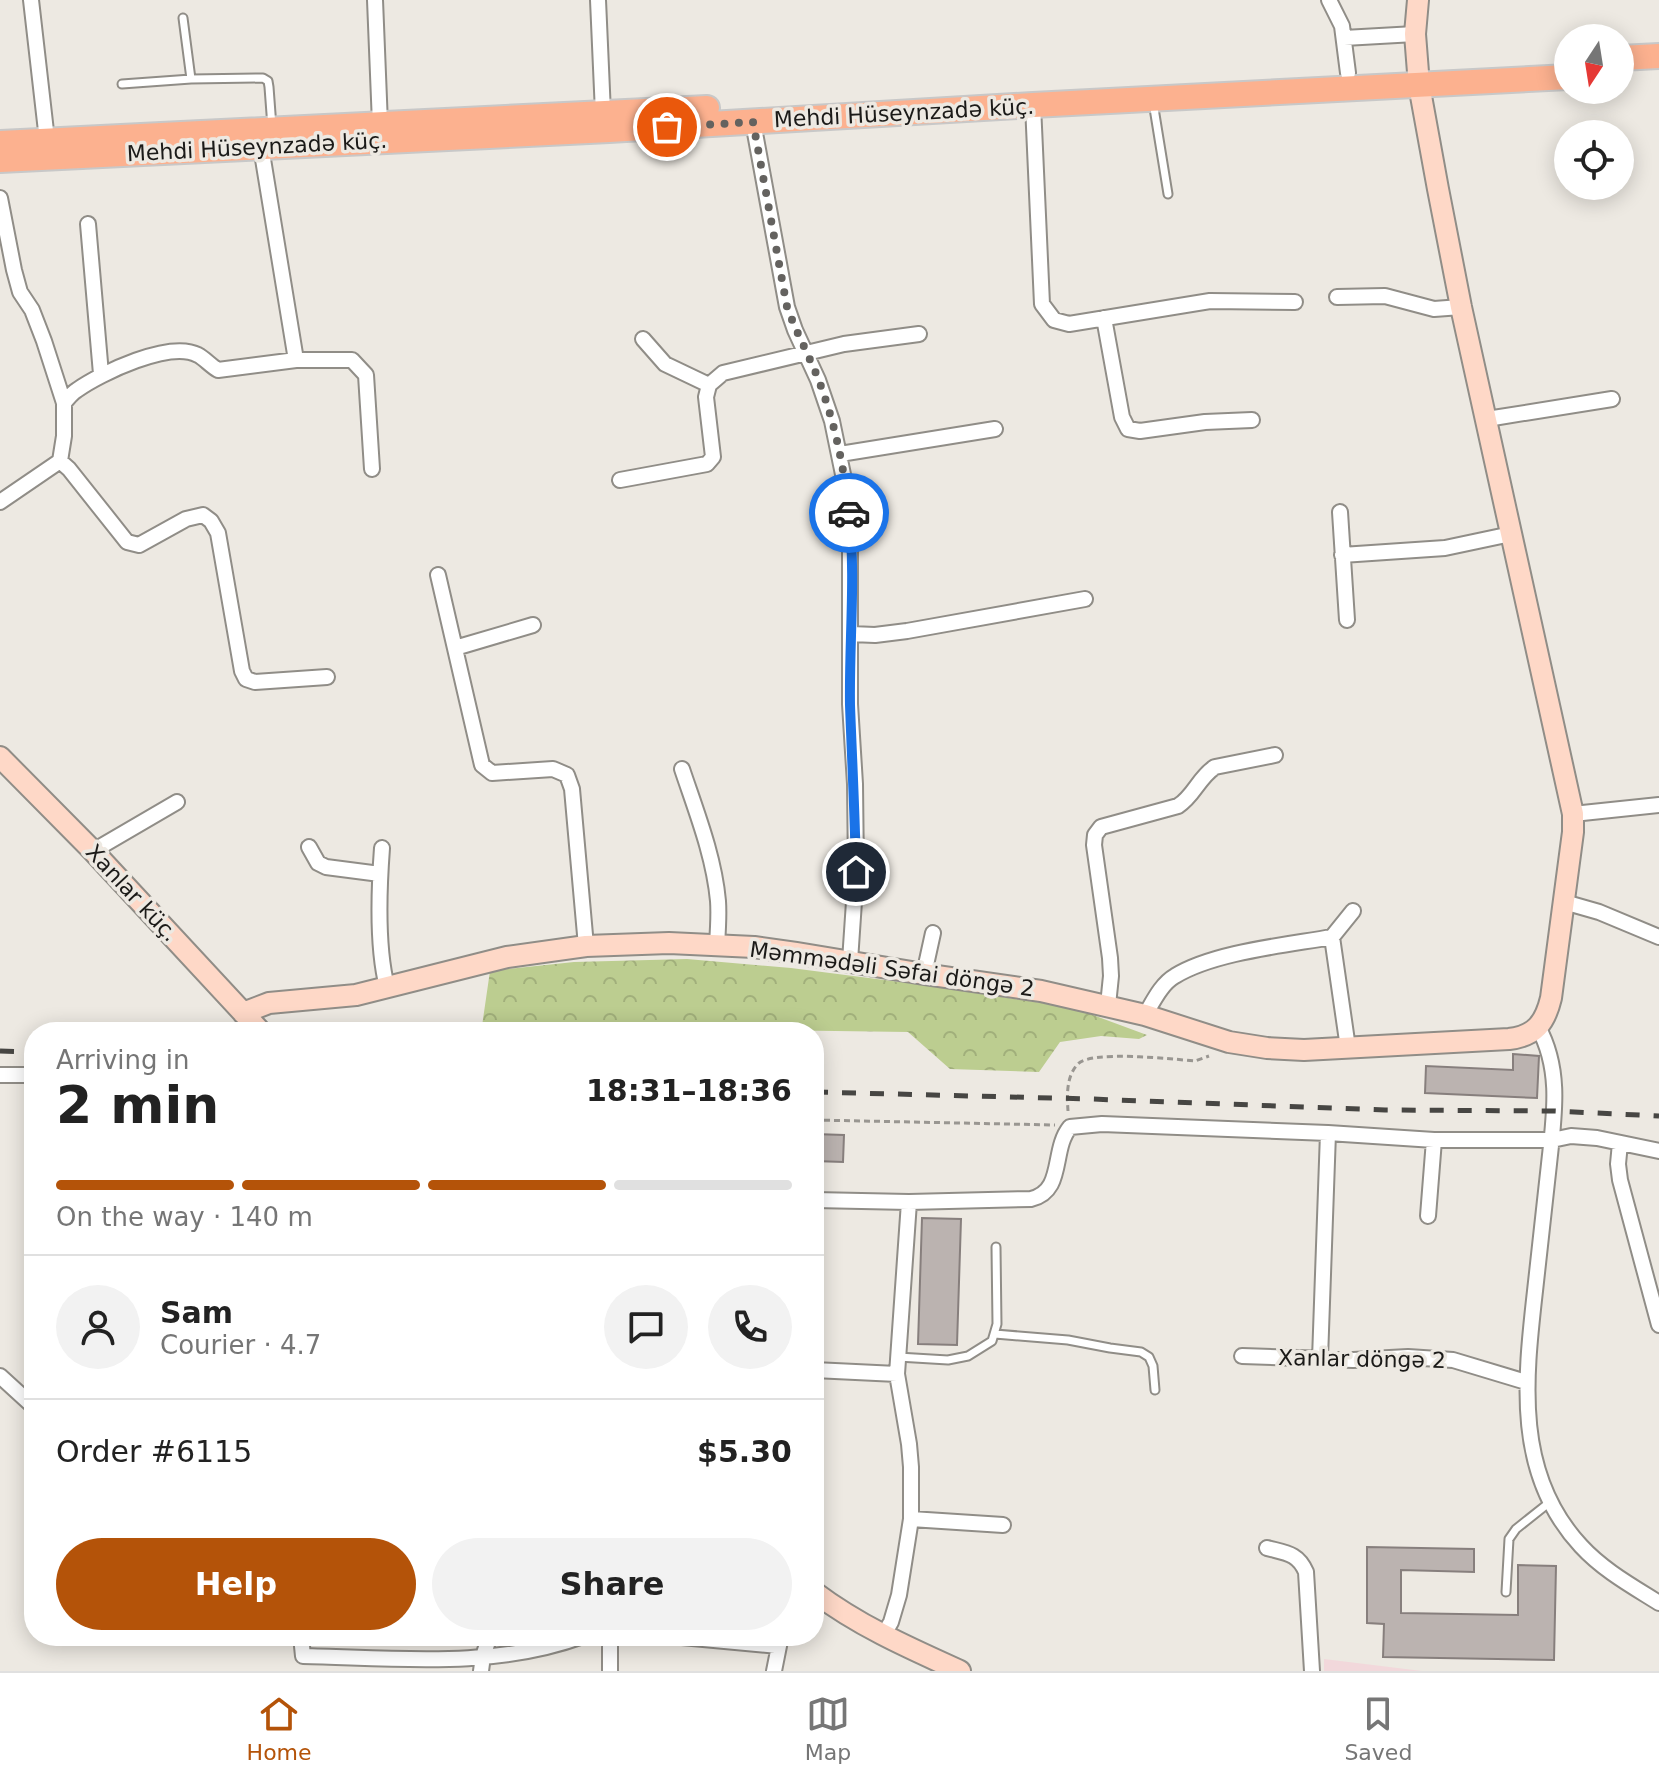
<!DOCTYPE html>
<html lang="en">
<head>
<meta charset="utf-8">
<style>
  :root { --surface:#fff; --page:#f2f2f2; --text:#222; --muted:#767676; --line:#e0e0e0; --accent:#b45309 }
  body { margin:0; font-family:"DejaVu Sans",sans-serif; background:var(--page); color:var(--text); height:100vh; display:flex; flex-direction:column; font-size:30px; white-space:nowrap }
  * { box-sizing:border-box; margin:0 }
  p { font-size:26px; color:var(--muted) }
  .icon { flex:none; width:44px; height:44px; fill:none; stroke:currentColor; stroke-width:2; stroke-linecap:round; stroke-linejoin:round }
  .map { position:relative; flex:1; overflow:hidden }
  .panel { position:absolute; left:24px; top:1022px; width:800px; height:624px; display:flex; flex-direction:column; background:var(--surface); border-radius:32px; box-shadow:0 4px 20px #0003 }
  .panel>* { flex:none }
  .needle { width:52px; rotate:192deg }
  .fabs { position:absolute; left:1554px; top:24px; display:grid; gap:16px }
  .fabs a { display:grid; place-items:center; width:80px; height:80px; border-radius:50%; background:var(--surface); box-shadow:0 4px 20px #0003; font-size:40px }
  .pin { position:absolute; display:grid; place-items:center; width:68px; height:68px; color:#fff; margin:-34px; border:4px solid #fff; border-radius:50%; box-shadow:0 2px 8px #0007 }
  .courier { position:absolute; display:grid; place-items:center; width:80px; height:80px; margin:-40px; border:6px solid #1a73e8; border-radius:50%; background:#fff; color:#222; box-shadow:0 2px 10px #0007 }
  .head em { font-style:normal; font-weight:600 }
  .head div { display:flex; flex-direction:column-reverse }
  .head { display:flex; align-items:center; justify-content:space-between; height:136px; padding:0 32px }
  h1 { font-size:52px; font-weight:600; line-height:60px }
  .bar { display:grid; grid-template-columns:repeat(4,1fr); gap:12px 8px; align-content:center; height:96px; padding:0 32px }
  .bar i { height:10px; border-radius:6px; background:var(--line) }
  .bar .active { background:var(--accent) }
  .bar p { grid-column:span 4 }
  .line { display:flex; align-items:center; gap:20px; padding:0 32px; border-top:2px solid var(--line) }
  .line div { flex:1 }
  .round { display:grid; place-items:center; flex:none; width:84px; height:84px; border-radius:42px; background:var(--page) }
  .button { display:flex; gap:16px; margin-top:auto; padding:16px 32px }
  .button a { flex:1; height:92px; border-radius:48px; background:var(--accent); color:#fff; font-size:32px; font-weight:600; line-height:92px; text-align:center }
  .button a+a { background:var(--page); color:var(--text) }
  .tabs { display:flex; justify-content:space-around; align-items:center; height:112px; border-top:2px solid var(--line); background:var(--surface); font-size:22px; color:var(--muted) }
  .tabs a { display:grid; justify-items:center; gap:4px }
  .tabs .active { color:var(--accent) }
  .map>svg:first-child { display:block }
  .medical { fill:#f2d8db }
  .forest { fill:url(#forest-crowns) }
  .building { fill:#bbb3b0; stroke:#877f7d; stroke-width:2 }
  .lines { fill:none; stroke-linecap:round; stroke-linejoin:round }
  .lane-casing { stroke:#908d87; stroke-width:11 }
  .street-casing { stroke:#908d87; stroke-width:18 }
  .secondary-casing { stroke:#908d87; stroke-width:24 }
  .primary-casing { stroke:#c8c8c8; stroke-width:28 }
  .path { stroke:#999691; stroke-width:3; stroke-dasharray:6 4; stroke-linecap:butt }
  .lane { stroke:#fff; stroke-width:7 }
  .street { stroke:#fff; stroke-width:14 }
  .secondary { stroke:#fed8c7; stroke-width:20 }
  .primary { stroke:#fcb18f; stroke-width:24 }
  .rail { stroke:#474643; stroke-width:5; stroke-dasharray:14 14; stroke-linecap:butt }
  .done { stroke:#64625f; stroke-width:8; stroke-dasharray:0 14.4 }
  .route { stroke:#1a73e8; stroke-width:10 }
  .labels { text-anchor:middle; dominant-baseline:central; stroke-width:7; stroke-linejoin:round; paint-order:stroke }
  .street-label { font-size:22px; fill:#1b1a18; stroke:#ede9e2 }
</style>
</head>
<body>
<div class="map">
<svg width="1659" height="1671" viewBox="0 0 1659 1671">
  <defs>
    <pattern id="forest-crowns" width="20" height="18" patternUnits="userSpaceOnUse" patternTransform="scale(2)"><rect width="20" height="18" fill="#bccd90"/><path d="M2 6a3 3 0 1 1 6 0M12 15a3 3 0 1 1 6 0" fill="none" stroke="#a1af7b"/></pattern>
  </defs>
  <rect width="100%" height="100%" fill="#ede9e2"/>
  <path class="medical" d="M1324 1659 1422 1671H1324Z"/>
  <path class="forest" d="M687 959 791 968 931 986 1074 1008 1147 1035 1139 1039 1101 1036 1060 1042 1039 1072 950 1069 908 1032 482 1026 490 971 574 962Z"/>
  <path class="building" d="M1513 1054 1539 1056 1537 1098 1425 1093 1426 1066 1513 1070Z
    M814 1134 844 1135 843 1162 814 1161Z
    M922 1218 961 1219 957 1345 918 1344Z
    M1367 1547 1474 1549V1572L1401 1570V1613L1518 1615V1565L1556 1566 1554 1660 1383 1657 1384 1624 1367 1623Z"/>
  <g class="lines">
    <g class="lane-casing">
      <path id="lane" d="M183 18 191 79
        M122 84 191 79 263 78 268 81 269 87 272 127
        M1153 102 1168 194
        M995 1334 1068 1340 1110 1348 1141 1352 1149 1357 1153 1366 1155 1390
        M898 1357 948 1360 968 1356 992 1341 997 1324 996 1247
        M1506 1592 1509 1539 1516 1529 1550 1502"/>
    </g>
    <g class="street-casing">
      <path id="street" d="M31 0 47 140
        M375 0 380 124
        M598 0 603 113
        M1329 0 1342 26 1348 73
        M1344 38 1415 34
        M1033 105 1042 304 1054 320 1069 324 1210 301 1295 302
        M753 122 787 307 795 330 818 380 832 421 846 489 850 524V704L855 784 856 872 850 961
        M261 147 296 360
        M0 198 14 270 20 292 32 310 44 341 64 403
        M88 224 101 374
        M1337 297 1385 296 1434 309 1461 307
        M1104 318 1122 417 1128 429 1140 431 1205 422 1252 420
        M643 339 665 364 709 385
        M1487 419 1612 399
        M840 454 995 429
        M60 461 64 436V403C68 398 72 393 77 390 101 373 170 340 198 355 204 358 211 366 218 370L296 360H352L366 375 372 469
        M620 480 707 464 713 457 706 397 709 385 723 373 844 344 919 334
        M0 502 60 461 69 469 127 542 139 545 186 519 203 515 211 521 218 533 242 671 246 679 255 682 327 677
        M1340 512 1347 620
        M1342 555 1445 548 1511 534
        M438 575 482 765 492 773 553 769 567 775 572 789 586 946
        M851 634 875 635 907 631 1085 599
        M455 648 533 625
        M682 769C696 811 714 856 718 901 719 915 718 930 717 944
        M1573 814 1659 805
        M309 847 318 863 326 867 380 874
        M382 848C379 888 377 948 387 987
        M93 851 177 802
        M1564 902 1599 912 1659 937
        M1332 937 1353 911
        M924 974 933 933
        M1108 1005 1111 976 1110 958 1094 845 1095 835 1101 827 1178 806C1194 796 1199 777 1215 767L1275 755
        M1145 1015C1153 1002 1161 984 1175 976 1214 952 1287 945 1332 937L1348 1048
        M1538 1027C1562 1070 1554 1117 1549 1164 1544 1206 1540 1249 1535 1291 1525 1380 1514 1474 1581 1546 1603 1570 1632 1586 1659 1603
        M0 1075H34
        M1620 1143 1618 1164 1620 1180 1659 1325
        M814 1200 909 1202 1031 1199C1065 1191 1051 1150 1070 1127L1102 1124 1328 1133 1434 1140H1552L1571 1136 1597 1138 1659 1151
        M1428 1216 1434 1140
        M1242 1356 1353 1360 1408 1357 1453 1360 1526 1382
        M1320 1359 1328 1133
        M814 1370 897 1374
        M0 1376 34 1407
        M911 1519 1003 1525
        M1267 1548C1286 1553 1298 1553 1306 1572L1312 1671
        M301 1636 303 1656C397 1658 493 1669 583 1636
        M608 1636 610 1645V1671
        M671 1636 778 1646
        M883 1636 891 1622 899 1595 911 1519V1467L909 1444 897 1374 909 1202
        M481 1671 483 1656 490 1636
        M774 1671 781 1636"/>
    </g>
    <g class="secondary-casing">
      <path id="secondary" d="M0 757 93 851 261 1032
        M243 1013 269 1003 356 995 507 957 586 946 669 943 754 947 796 953 924 974 1041 991 1145 1015 1229 1042 1267 1048 1304 1050 1509 1039C1535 1036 1545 1023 1551 998L1573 832V814L1461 307 1438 189 1419 85 1415 34 1418 0
        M814 1592C859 1626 909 1648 960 1671"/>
    </g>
    <g class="primary-casing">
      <path id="primary" d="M1620 58 1659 56
        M0 143 707 108
        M0 160 609 130 1033 105 1568 77"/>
    </g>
    <path class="path" d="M1068 1111C1067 1096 1066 1076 1078 1064 1091 1050 1172 1059 1195 1061L1209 1056
      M814 1120 1055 1125"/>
    <use href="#lane" class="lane"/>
    <use href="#street" class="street"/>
    <use href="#secondary" class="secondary"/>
    <use href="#primary" class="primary"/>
    <path class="rail" d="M0 1051 34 1052
      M814 1092 1091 1099 1385 1110 1555 1111 1659 1116"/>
  </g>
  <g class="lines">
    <path class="done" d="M667 127 753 122 787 307C796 332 809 355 819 381 835 423 844 468 849 513"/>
    <path class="route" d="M849 513C856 576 849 641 850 705 852 760 855 816 856 872"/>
  </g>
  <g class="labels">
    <g class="street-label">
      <text transform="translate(904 113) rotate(-3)">Mehdi Hüseynzadə küç.</text>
      <text transform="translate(257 147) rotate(-3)">Mehdi Hüseynzadə küç.</text>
      <text transform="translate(132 893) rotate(47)">Xanlar küç.</text>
      <text transform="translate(892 969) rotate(8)">Məmmədəli Səfai döngə 2</text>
      <text transform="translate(1362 1359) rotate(1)">Xanlar döngə 2</text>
    </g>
  </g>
</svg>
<div class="fabs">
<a><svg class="needle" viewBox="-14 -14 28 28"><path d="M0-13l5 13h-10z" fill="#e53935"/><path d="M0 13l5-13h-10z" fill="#767676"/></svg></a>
<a><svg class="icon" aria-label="locate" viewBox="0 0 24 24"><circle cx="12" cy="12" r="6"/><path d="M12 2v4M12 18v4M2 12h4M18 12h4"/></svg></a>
</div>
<div class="pin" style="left:667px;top:127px;background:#ea580c"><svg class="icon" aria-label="bag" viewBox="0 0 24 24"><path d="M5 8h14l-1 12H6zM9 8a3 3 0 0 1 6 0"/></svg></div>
<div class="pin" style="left:856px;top:872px;background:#1f2937"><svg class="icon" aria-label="home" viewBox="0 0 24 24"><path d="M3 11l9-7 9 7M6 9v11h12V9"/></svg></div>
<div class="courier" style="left:849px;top:513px"><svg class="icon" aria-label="car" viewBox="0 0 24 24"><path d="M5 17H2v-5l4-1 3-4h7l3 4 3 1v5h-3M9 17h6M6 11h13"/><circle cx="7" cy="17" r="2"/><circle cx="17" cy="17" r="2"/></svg></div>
<section class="panel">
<div class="head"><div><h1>2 min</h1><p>Arriving in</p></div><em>18:31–18:36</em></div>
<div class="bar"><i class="active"></i><i class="active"></i><i class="active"></i><i></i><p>On the way · 140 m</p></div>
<div class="line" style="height:144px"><a class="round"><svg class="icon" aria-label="person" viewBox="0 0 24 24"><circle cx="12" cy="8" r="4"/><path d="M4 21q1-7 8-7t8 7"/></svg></a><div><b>Sam</b><p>Courier · 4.7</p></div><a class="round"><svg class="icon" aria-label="chat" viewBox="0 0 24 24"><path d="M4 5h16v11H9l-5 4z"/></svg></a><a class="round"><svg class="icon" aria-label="phone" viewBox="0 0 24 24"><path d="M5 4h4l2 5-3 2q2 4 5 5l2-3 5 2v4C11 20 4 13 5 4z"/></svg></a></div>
<div class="line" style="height:104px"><div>Order #6115</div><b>$5.30</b></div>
<div class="button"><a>Help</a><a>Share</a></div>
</section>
</div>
<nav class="tabs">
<a class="active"><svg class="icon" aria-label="home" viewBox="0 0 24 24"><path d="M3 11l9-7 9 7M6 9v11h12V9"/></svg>Home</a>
<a><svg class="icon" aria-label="map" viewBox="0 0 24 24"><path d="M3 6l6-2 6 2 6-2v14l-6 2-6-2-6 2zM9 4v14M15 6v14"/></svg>Map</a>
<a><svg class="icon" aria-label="saved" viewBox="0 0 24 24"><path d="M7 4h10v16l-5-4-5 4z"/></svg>Saved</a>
</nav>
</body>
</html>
